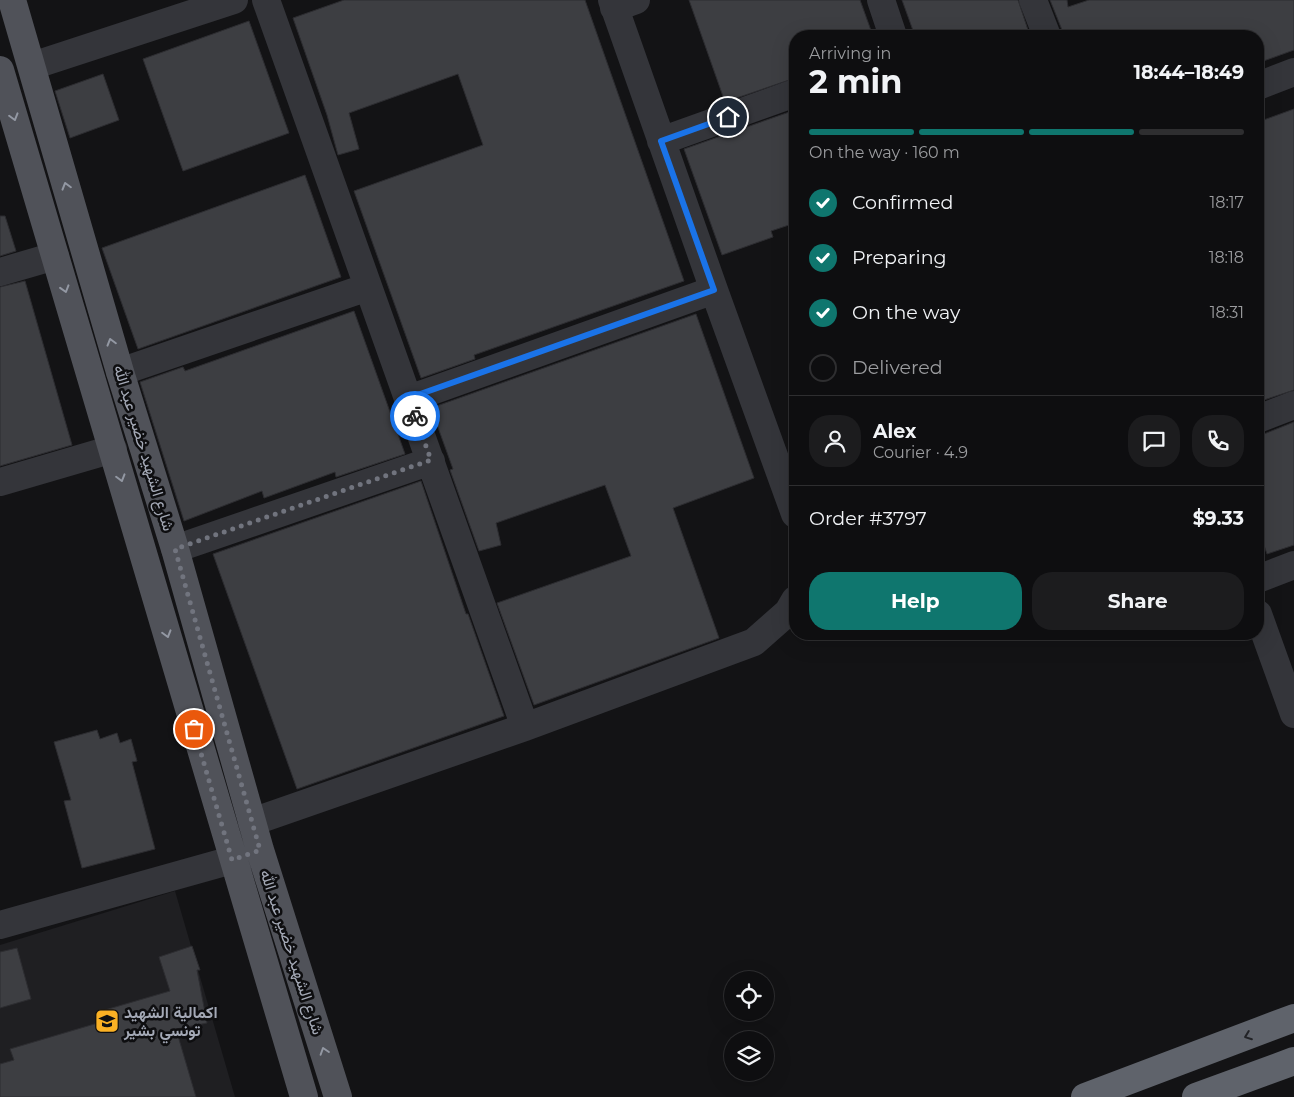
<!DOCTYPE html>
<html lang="en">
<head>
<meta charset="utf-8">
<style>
  :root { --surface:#0e0e10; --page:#1c1c1e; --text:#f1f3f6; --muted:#9b9c9f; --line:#2e2e30; --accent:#0f766e }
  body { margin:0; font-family:Montserrat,Vazirmatn,sans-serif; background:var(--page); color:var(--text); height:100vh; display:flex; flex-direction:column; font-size:19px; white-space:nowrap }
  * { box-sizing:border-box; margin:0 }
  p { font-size:16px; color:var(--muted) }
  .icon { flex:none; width:28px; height:28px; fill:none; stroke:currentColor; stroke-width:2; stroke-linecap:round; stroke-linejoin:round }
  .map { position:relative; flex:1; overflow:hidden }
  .drawer { position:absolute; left:789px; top:30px; width:475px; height:610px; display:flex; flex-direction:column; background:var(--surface); border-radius:20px; box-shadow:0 5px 20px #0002,0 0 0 1px var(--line) }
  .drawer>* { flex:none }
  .fabs { position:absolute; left:724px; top:971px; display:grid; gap:10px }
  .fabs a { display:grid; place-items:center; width:50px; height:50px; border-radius:50%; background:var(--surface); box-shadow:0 5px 20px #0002,0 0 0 1px var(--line); font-size:25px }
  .pin { position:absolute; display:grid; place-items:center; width:42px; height:42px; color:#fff; margin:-21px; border:2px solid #fff; border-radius:50%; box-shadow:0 1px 5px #0007 }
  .courier { position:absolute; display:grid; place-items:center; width:50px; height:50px; margin:-25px; border:4px solid #1a73e8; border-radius:50%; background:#fff; color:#222; box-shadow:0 1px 6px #0007 }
  .summary em { font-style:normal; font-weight:700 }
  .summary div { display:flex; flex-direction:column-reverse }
  .summary { display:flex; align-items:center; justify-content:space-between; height:85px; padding:0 20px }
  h1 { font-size:32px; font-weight:700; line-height:38px }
  .bar { display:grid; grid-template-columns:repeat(4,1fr); gap:8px 5px; align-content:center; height:60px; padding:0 20px }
  .bar i { height:6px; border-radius:4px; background:var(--line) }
  .bar .on { background:var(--accent) }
  .bar p { grid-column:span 4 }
  .line { display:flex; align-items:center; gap:12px; padding:0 20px; border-top:1px solid var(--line) }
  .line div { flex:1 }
  .round { display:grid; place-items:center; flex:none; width:52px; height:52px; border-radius:20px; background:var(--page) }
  ol { padding:0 20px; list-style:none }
  li { display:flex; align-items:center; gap:15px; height:55px }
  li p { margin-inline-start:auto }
  li .icon { padding:5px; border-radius:50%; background:var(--accent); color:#fff; stroke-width:4 }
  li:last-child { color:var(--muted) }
  li i { width:28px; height:28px; border:2px solid var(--line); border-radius:50% }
  .primary-button { display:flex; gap:10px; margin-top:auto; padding:10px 20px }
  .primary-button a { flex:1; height:58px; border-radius:20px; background:var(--accent); color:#fff; font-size:20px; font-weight:700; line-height:58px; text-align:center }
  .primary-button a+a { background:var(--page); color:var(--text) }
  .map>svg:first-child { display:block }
  .built { fill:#1f1f22 }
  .building { fill:#3d3e42; stroke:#2d2d31 }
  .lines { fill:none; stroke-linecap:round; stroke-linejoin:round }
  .minor { stroke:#34353a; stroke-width:28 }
  .major { stroke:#505259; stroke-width:28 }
  .highway { stroke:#5f636b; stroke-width:28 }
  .oneway { stroke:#9398a3 }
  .oneway2 { stroke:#222327 }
  .done { stroke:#71747e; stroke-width:5; stroke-dasharray:0 9 }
  .route { stroke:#1a73e8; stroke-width:6 }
  .labels { text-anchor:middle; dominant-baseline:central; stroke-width:5; stroke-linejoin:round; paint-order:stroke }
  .street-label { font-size:16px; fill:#a4a9b6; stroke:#0e0e10 }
  .poi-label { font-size:16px; font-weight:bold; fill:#a4a9b6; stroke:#0e0e10; text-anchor:start }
</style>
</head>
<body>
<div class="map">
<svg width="1294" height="1097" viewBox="0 0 1294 1097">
  <rect width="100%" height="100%" fill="#131315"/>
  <path class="built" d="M175 891 235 1097H0V945Z"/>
  <path class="building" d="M344 0H585L684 281 474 355 475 359 421 378 354 191 483 145 458 74 349 113 359 149 338 155 327 115 293 18Z
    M689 0H860L873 36H795V78L725 102Z
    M902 0H1018L1030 36H915Z
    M1050 0H1067L1068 7 1089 0H1294V50L1258 63V36H1062V30Z
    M249 21 289 133 183 171 143 59Z
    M103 74 119 120 70 138 55 91Z
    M1294 109V390L1258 402V122Z
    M795 110V223L771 231 773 237 722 255 684 149Z
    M305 175 341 277 138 349 102 248Z
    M0 216H5L16 251 0 256Z
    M25 281 72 445 0 466V287Z
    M354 311 405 454 336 477 335 472 264 498 262 491 184 521 140 382 183 367 185 371Z
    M696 314 754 478 673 508 719 638 534 705 497 603 631 556 605 485 496 523 501 545 479 551 450 470 453 469 431 408Z
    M1294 422V545L1267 554 1258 528V434H1264Z
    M421 481 466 614H468L504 716 297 789 213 554Z
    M97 730 100 739 117 733 120 743 131 739 137 761 132 762 155 849 82 868 64 801 71 800 54 742Z
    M192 946 200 970H197L207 1023 176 1029 196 1097H0V1064L14 1060 10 1049 108 1020 105 1010 170 991 159 957Z
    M17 948 31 999 0 1008V952Z"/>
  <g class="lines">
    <path class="minor" d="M266 0 525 727
      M612 0 714 290 795 514
      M881 0 893 36
      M1033 0 1047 36
      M614 8 636 0
      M32 66 234 0
      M1258 86 1294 72
      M661 141 795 93
      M0 272 55 256
      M120 372 368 287
      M409 399 714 290
      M1258 419 1294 405
      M0 482 113 449
      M175 549 431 461
      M1258 579 1294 565
      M1258 614 1294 714
      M252 822 525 727 754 642 788 612 795 600
      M0 925 232 860 256 851"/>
    <path class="major" d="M12 0 120 372 175 549 260 850 338 1097
      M0 70 304 1097"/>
    <path class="highway" d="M1085 1097 1294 1018
      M1196 1097 1294 1061"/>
  </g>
  <defs><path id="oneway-chevron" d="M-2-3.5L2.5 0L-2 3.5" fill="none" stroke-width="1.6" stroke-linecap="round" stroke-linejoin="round" transform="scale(1.25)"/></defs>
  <g class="oneway">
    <use href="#oneway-chevron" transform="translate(14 117) rotate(74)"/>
    <use href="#oneway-chevron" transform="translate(66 186) rotate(-106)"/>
    <use href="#oneway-chevron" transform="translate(65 289) rotate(73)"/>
    <use href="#oneway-chevron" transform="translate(111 342) rotate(-106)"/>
    <use href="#oneway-chevron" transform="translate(121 478) rotate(74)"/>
    <use href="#oneway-chevron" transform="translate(167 634) rotate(74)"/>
    <use href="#oneway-chevron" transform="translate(324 1051) rotate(-108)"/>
  </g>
  <use class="oneway2" href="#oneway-chevron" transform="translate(1248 1036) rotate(159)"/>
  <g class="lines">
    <path class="done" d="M194 729 232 860 260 850 175 549 431 460 415 416"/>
    <path class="route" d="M415 416 409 398 714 290 661 141 728 117"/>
  </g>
  <defs>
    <g id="school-square" transform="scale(1.25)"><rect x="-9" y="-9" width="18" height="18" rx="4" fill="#fbb124" stroke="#0e0e10"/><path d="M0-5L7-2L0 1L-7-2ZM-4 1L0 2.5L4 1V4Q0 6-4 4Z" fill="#111"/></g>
  </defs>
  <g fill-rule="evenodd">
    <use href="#school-square" x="107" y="1021"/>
  </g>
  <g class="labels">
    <g class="street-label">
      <text transform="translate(144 448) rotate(73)">شارع الشهيد خضير عبد الله</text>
      <text transform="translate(292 952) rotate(72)">شارع الشهيد خضير عبد الله</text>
    </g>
    <g class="poi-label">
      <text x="124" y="1012">اكمالية الشهيد<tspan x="124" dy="18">تونسي بشير</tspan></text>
    </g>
  </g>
</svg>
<div class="fabs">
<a><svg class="icon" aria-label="locate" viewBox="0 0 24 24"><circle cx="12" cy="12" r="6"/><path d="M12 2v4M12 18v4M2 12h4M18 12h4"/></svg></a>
<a><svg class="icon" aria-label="layers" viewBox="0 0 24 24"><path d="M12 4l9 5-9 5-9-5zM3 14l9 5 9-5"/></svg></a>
</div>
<div class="pin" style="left:194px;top:729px;background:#ea580c"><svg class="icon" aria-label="bag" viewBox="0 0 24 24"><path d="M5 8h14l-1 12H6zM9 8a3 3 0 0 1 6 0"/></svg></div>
<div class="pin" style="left:728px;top:117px;background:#1f2937"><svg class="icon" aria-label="home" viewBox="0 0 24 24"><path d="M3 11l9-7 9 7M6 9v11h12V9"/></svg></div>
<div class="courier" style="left:415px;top:416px"><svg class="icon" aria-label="bike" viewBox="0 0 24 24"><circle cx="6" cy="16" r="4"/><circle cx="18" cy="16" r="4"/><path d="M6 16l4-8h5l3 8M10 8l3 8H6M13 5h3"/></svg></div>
<section class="drawer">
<div class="summary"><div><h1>2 min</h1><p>Arriving in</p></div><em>18:44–18:49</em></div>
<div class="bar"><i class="on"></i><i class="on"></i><i class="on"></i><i></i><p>On the way · 160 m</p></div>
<ol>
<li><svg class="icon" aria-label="check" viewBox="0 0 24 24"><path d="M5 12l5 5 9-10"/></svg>Confirmed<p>18:17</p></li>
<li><svg class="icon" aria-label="check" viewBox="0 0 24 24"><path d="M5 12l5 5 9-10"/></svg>Preparing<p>18:18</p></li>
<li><svg class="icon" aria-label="check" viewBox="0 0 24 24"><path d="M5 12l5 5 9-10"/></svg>On the way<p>18:31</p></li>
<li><i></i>Delivered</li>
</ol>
<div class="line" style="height:90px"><a class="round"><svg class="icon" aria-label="person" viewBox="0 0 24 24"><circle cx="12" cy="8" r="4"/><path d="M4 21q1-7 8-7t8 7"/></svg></a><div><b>Alex</b><p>Courier · 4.9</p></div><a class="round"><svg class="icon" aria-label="chat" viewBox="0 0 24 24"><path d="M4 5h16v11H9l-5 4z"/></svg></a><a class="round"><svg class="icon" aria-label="phone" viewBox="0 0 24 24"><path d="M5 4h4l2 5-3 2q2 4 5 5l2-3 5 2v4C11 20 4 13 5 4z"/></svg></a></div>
<div class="line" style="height:65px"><div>Order #3797</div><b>$9.33</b></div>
<div class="primary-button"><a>Help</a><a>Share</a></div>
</section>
</div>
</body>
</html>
